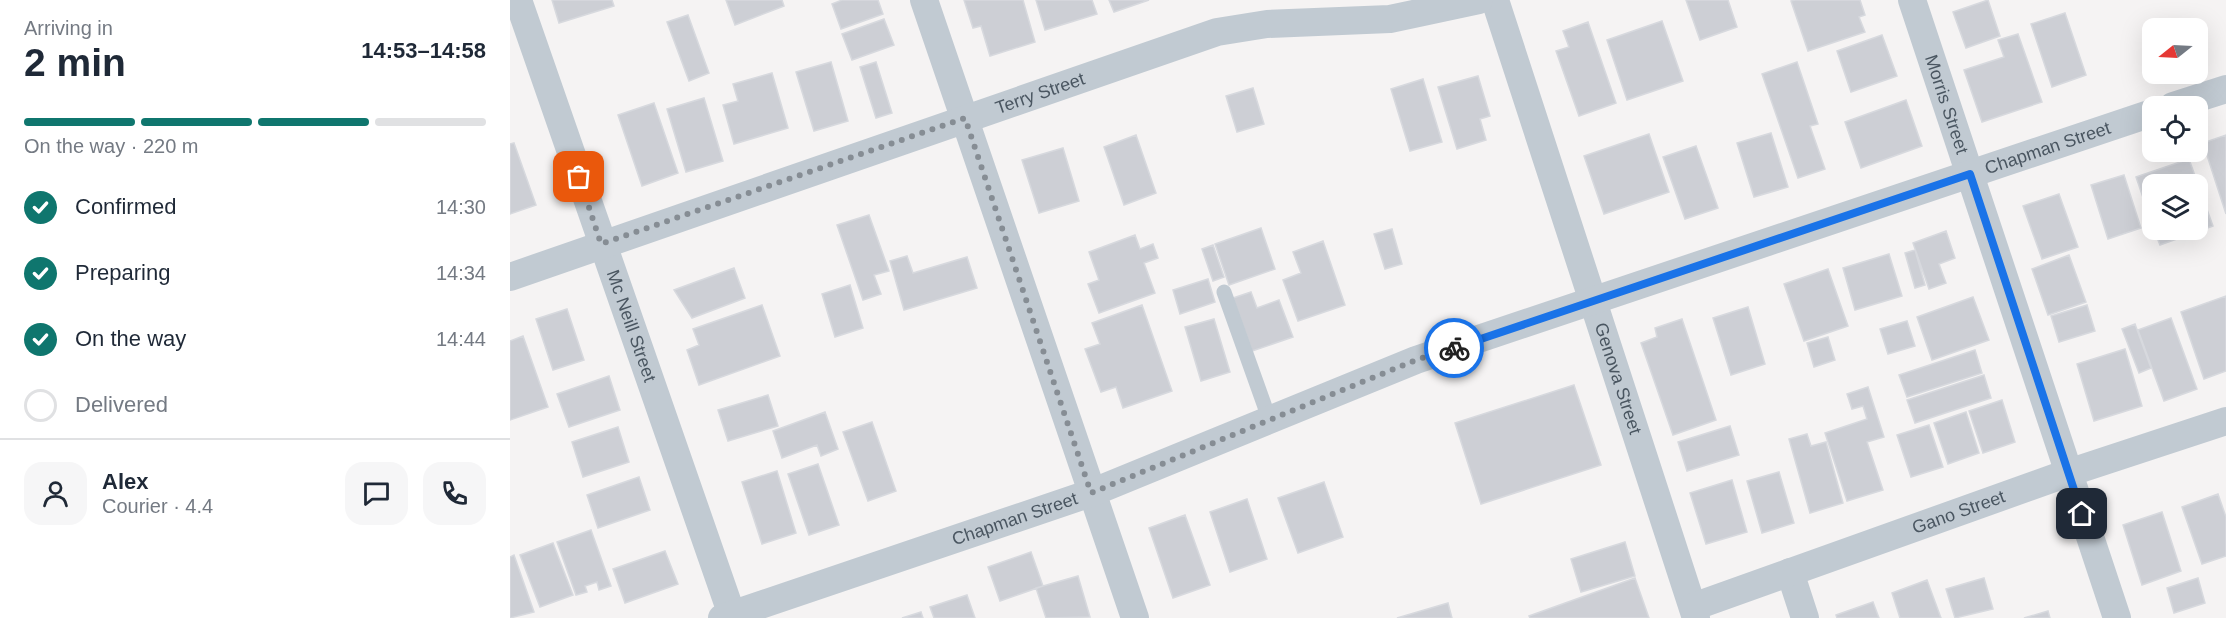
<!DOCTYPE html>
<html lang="en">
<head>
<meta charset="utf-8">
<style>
  :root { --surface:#fff; --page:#f6f6f7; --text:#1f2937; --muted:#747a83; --line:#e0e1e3; --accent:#0f766e }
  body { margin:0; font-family:Helvetica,sans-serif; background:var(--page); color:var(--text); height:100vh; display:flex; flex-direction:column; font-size:22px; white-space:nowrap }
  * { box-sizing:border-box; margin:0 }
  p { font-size:20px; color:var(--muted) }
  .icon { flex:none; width:33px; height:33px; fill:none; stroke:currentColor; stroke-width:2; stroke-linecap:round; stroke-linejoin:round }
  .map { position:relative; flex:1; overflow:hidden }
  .details { display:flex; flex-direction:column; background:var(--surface); width:510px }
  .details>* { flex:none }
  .needle { width:39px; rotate:252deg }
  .controls { position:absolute; left:1632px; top:18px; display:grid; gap:12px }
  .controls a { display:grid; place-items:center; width:66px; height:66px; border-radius:12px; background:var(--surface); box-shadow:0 6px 24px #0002; font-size:30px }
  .pin { position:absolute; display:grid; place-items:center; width:51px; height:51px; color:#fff; margin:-26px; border-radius:12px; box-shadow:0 3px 9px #0006 }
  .courier { position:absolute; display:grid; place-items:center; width:60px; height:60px; margin:-30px; border:4px solid #1a73e8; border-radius:50%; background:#fff; color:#222; box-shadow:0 2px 8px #0007 }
  .headline em { font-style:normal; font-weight:800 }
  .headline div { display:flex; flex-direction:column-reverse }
  .headline { display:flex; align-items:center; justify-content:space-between; height:102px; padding:0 24px }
  h1 { font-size:39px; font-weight:800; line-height:45px }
  .bar { display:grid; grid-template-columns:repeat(4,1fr); gap:9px 6px; align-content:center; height:72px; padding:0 24px }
  .bar i { height:8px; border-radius:4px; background:var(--line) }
  .bar .active { background:var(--accent) }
  .bar p { grid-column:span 4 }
  .line { display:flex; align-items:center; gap:15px; padding:0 24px; border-top:2px solid var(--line) }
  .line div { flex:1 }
  .round { display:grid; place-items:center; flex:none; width:63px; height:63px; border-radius:18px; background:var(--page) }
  ol { padding:0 24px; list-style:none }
  li { display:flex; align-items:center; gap:18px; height:66px }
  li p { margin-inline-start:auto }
  li .icon { padding:6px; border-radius:50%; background:var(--accent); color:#fff; stroke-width:4 }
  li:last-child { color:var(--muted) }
  li i { width:33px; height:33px; border:3px solid var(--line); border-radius:50% }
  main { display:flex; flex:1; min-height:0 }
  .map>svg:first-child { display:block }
  .building { fill:#cdcfd5; stroke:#d7d9de; stroke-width:1.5 }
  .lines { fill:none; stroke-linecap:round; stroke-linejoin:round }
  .service { stroke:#c1cad2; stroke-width:15 }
  .minor { stroke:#c1cad2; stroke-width:28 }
  .done { stroke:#868d94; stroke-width:6; stroke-dasharray:0 10.8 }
  .route { stroke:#1a73e8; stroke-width:8 }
  .labels { text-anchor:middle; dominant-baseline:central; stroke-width:4.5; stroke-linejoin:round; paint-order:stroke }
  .street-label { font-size:18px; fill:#4a5661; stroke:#fff }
</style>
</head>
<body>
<main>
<section class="details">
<div class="headline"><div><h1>2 min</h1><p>Arriving in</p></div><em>14:53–14:58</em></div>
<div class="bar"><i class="active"></i><i class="active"></i><i class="active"></i><i></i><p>On the way · 220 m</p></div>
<ol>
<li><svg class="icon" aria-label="check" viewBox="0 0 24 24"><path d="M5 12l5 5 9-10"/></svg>Confirmed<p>14:30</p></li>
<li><svg class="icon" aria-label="check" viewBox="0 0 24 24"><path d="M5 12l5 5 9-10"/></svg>Preparing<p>14:34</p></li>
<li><svg class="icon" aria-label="check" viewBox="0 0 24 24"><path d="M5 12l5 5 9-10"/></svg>On the way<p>14:44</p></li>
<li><i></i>Delivered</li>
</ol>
<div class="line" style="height:108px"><a class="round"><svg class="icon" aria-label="person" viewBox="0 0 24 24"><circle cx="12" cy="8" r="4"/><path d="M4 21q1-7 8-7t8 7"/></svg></a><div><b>Alex</b><p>Courier · 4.4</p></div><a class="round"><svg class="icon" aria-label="chat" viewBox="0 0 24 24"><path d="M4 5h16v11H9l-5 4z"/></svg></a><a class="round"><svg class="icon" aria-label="phone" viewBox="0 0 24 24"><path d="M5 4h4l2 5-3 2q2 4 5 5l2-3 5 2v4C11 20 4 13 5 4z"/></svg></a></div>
</section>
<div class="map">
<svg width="1716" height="618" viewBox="0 0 1716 618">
  <rect width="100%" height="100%" fill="#f5f3f3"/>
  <path class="building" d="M42 0H102L104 6 49 23Z
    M216 0H272L274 6 225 25Z
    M332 0H368L373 14 331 29 322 4Z
    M454 0H513L525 42 480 56 471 26 463 28Z
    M526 0H582L587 14 535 30Z
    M599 0H639L604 12Z
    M1176 0H1218L1227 27 1190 40Z
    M1285 0H1350L1355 15 1349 17 1355 32 1298 51 1281 1Z
    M1478 0 1490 36 1456 48 1443 12Z
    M1555 13 1576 75 1542 87 1521 24Z
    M178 15 199 73 179 81 157 22Z
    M374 19 384 45 342 60 332 34Z
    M1152 21 1173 81 1117 100 1097 40Z
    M1078 22 1106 103 1069 116 1046 51 1059 47 1053 31Z
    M1508 34 1532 102 1472 122 1454 70 1494 57 1488 40Z
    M1372 35 1387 76 1341 92 1327 51Z
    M321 62 338 121 304 131 286 72Z
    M366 62 382 113 366 118 350 67Z
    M1287 62 1308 124 1300 126 1315 169 1288 178 1252 74Z
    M262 73 278 128 224 144 213 105 228 101 223 84Z
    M968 76 980 116 970 119 976 140 947 149 928 87Z
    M913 79 932 142 900 151 881 89Z
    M743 88 754 124 727 132 716 96Z
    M194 98 213 161 176 172 157 109Z
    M1396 100 1412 146 1351 168 1335 122Z
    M144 103 168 173 132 186 108 115Z
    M1261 133 1278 187 1244 197 1227 143Z
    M1139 134 1159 192 1094 214 1074 156Z
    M626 135 646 193 614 205 594 147Z
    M1716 135V214L1693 143Z
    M4 143 26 205 0 214V144Z
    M1186 146 1208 208 1175 219 1153 157Z
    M553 148 569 201 529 213 512 160Z
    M1679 159 1703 226 1650 245 1644 230H1688V184H1642V224L1626 177Z
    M1614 175 1631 228 1598 239 1581 185Z
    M1549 194 1568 247 1532 259 1513 206Z
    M359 215 379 271 364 275 371 294 353 300 327 225Z
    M751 228 765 269 719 285 705 244Z
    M882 229 892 264 875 269 864 234Z
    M1436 231 1445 258 1429 264 1436 283 1419 289 1403 243Z
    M625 235 630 249 643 244 648 258 634 263 645 293 589 313 578 284 589 280 579 252Z
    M813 241 835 305 788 321 773 280 791 273 783 252Z
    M703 245 714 277 703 281 692 249Z
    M1405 250 1415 285 1405 288 1395 253Z
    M1379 254 1392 296 1345 310 1333 268Z
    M1559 255 1576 302 1538 315 1522 269Z
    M397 256 403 273 457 257 467 288 394 310 380 261Z
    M224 268 235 298 182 318 164 290Z
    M1318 269 1338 326 1294 341 1274 284Z
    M698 279 705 302 670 314 663 290Z
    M340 285 353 328 325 337 312 294Z
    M741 292 747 308 769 300 783 337 742 351 723 298Z
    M1716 296V371L1694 379 1671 312Z
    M1463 297 1479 340 1422 360 1407 317Z
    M252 305 270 356 189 385 177 350 189 345 183 329Z
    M632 305 662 391 613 408 606 387 591 392 575 349 590 344 582 323Z
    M1577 305 1585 331 1549 342 1541 316Z
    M1238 307 1255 364 1221 375 1203 318Z
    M57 309 74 360 43 370 26 319Z
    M1661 318 1687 389 1654 401 1628 330Z
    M704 319 720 372 691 381 675 327Z
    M1172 319 1206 420 1163 435 1131 343 1147 337 1145 328Z
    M1397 321 1405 346 1378 354 1370 329Z
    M1625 324 1641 368 1629 373 1612 329Z
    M13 336 38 407 0 420V341Z
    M1318 337 1325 360 1304 367 1297 343Z
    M1615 349 1632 406 1584 421 1567 364Z
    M1465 350 1472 373 1397 397 1389 375Z
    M1474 375 1481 398 1405 423 1397 400Z
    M99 376 110 410 59 427 47 394Z
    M1064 385 1091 465 971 504 945 423Z
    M1358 387 1374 437 1357 442 1373 490 1337 501 1315 433 1357 419 1353 406 1342 409 1337 394Z
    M258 395 268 426 218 441 208 410Z
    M1492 400 1505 442 1473 453 1459 411Z
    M315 412 328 449 311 456 307 445 272 458 263 431Z
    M1456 412 1469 453 1438 464 1424 423Z
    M362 422 386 491 358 501 333 432Z
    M1419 425 1433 467 1401 477 1387 435Z
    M1220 426 1229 455 1177 471 1168 442Z
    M108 427 119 462 73 477 62 442Z
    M1297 434 1301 446 1316 442 1333 503 1300 513 1279 439Z
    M308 464 329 525 299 535 278 474Z
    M267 471 286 533 252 544 232 482Z
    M1269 472 1284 523 1252 533 1237 481Z
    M129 477 140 510 88 528 77 495Z
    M1222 480 1237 532 1196 544 1180 493Z
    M814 482 833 537 788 553 768 498Z
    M1708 494 1716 517V556L1692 564 1672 507Z
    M737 499 757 559 720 572 700 512Z
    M1652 512 1671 571 1632 585 1613 525Z
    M675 515 700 585 663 598 639 528Z
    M81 530 101 586 89 590 87 582 75 586 77 592 66 595 47 542Z
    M1115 542 1125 576 1071 592 1061 559Z
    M43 543 63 595 30 607 10 555Z
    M155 551 168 584 115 603 103 569Z
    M521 552 533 586 490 601 478 567Z
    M4 555 24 612 0 618V557Z
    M568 576 580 617 536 618 526 588Z
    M1125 578 1139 618H1020L1019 616Z
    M1474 578 1483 609 1445 618 1436 589Z
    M1688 578 1695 603 1664 613 1657 588Z
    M1417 580 1431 618H1390L1382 593Z
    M457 595 465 618H424L420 607Z
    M1363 602 1369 618H1327L1326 615Z
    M938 603 942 618H887Z
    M1538 611 1540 618H1514Z
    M411 612 413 618H392Z"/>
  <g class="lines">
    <path class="service" d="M714 292 760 421"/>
    <g class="minor">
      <path id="s1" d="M8 0 223 618"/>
      <path d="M414 0 625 618"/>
      <path id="s2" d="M985 0 1186 618"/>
      <path id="s3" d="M1402 0 1607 618"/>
      <path d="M1663 106 1716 89"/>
      <path id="s4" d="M0 277 707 32 757 24 880 19 969 0"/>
      <path d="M1280 572 1295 618"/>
      <path id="s5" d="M1183 607 1558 473 1716 421"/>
      <path id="s6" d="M212 618 581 493 906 360 1642 113"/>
    </g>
  </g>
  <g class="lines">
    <path class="done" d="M69 177 91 244 455 118 581 493 906 360 944 348"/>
    <path class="route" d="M944 348 1460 174 1572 514"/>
  </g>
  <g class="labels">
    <g class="street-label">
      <text stroke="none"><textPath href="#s4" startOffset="561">Terry Street</textPath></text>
      <text stroke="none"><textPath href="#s3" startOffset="110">Morris Street</textPath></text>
      <text stroke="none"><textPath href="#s6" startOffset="1407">Chapman Street</textPath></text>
      <text stroke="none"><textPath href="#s1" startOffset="345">Mc Neill Street</textPath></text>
      <text stroke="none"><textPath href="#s2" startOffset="398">Genova Street</textPath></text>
      <text stroke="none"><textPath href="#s5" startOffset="282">Gano Street</textPath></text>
      <text stroke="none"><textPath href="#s6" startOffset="309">Chapman Street</textPath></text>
    </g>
  </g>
</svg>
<div class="controls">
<a><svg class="needle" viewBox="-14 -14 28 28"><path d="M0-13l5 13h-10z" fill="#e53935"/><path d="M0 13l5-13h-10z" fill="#747a83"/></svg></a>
<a><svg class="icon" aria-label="locate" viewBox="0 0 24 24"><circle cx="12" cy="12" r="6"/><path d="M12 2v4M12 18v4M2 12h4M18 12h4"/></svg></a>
<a><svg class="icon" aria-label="layers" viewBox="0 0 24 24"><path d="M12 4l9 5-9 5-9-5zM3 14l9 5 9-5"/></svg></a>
</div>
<div class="pin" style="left:69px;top:177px;background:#ea580c"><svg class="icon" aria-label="bag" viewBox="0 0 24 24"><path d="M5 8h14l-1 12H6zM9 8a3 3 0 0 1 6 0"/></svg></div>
<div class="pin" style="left:1572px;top:514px;background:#1f2937"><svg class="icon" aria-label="home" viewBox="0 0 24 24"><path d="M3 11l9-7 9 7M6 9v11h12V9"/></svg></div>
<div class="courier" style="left:944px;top:348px"><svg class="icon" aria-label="bike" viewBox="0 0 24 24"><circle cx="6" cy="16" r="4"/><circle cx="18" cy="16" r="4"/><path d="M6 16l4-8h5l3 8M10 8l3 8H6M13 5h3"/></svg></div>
</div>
</main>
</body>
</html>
